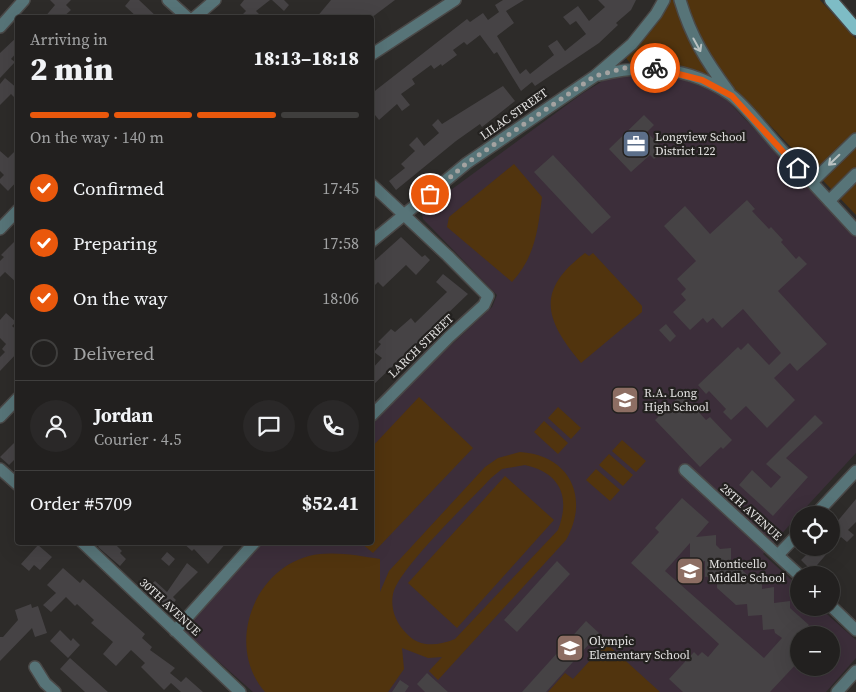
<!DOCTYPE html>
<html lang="en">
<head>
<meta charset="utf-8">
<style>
  :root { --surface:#22201f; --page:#2a2828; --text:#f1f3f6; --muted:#a2a3a4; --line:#3f3e3d; --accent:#ea580c }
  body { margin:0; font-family:"Source Serif 4",serif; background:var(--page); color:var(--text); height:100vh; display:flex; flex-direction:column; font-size:19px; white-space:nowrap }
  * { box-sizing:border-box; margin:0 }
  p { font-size:16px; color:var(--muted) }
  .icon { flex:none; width:28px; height:28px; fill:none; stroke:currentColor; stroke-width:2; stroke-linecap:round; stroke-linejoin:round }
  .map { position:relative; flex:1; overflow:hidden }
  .details { position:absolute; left:15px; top:15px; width:359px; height:530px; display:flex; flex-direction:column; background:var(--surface); border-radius:5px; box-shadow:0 5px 20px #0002,0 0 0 1px var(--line) }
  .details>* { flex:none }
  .fabs { position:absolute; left:790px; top:506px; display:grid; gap:10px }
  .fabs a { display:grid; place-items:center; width:50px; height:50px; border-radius:50%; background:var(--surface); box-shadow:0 5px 20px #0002,0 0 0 1px var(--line); font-size:25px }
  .pin { position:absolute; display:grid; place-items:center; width:42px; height:42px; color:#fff; margin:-21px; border:2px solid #fff; border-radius:50%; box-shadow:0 1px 5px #0007 }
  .courier { position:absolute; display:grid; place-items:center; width:50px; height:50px; margin:-25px; border:4px solid #ea580c; border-radius:50%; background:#fff; color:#222; box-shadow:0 1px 6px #0007 }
  .headline em { font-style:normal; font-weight:800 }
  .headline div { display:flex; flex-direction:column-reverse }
  .headline { display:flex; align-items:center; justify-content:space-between; height:85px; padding:0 15px }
  h1 { font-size:32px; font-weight:800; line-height:38px }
  .bar { display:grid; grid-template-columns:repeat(4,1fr); gap:8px 5px; align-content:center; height:60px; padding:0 15px }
  .bar i { height:6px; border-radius:4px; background:var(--line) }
  .bar .current { background:var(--accent) }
  .bar p { grid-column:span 4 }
  .line { display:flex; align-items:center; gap:12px; padding:0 15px; border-top:1px solid var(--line) }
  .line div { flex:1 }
  .round { display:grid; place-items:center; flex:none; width:52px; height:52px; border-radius:26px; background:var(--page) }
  ol { padding:0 15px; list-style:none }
  li { display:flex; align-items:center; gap:15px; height:55px }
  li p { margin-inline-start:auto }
  li .icon { padding:5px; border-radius:50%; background:var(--accent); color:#fff; stroke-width:4 }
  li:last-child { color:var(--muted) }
  li i { width:28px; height:28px; border:2px solid var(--line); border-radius:50% }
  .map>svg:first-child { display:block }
  .education { fill:#3c2e3a; fill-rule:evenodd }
  .green { fill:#51340e; fill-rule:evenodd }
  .building { fill:#464345; fill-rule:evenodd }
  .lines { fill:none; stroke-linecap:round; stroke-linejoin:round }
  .minor-casing { stroke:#4a4847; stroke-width:14 }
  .major-casing { stroke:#4a4847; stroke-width:15 }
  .minor { stroke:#577478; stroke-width:11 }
  .major { stroke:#7ebcc5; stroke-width:12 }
  .oneway { stroke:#bac2c2 }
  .done { stroke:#a4a3a1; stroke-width:5; stroke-dasharray:0 9 }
  .route { stroke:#ea580c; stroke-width:6 }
  .labels { text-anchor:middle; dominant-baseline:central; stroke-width:4.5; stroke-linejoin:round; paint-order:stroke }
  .street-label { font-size:12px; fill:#e4e3e2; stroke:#23211f }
  .poi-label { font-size:12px; fill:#e4e3e2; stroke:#23211f; text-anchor:start }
</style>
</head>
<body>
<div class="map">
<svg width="856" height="692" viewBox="0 0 856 692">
  <rect width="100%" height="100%" fill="#2d2b29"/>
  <path class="education" d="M645 73 684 80 721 94 856 236V453L763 554 799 587V608H820L856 640V658L826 692H253L182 629 263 543 371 542V426L419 375 492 307 497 295 423 219 422 214 425 209 583 93 614 74ZM799 635H831V668H799Z"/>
  <path class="green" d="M670 0H820L856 39V215L742 96 696 70 663 62 630 63 626 58 655 26Z
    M514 164 542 197C538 230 535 257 512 282L447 227 449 217Z
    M585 253 589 256 593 253 642 306V312L581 363C545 320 535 291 585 253Z
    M419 397 473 448 373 553 361 543 371 542V448Z
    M558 407 581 428 571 439 548 418Z
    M544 421 568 443 558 454 534 432Z
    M622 440 646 461 636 472 612 451Z
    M520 452C570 455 590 498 566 540L438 680 429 671 442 657 428 658 402 648 404 669 388 692H265C223 644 256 561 320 554 340 552 361 556 380 559V592L389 571 485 467 498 458ZM525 465C560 473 571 496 558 530L455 639C438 646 419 648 406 633 396 623 390 608 393 594 398 569 471 500 491 478L502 469Z
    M609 454 633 475 623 486 599 465Z
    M596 469 620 490 610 501 586 480Z
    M505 476 554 520 457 628 408 583Z
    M606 643 660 692H548L565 673 573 679Z"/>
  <path class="building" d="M50 0H71L66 5 71 10 62 18H44L55 5Z
    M130 0H139L158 18H138L125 6Z
    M244 0H270L256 11 263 18H239L246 11 240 5Z
    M272 0H284L289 5 284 11Z
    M331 0H395L371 18H316Z
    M503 0H524L506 11 514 23 497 36 520 74 526 69 530 74 554 55 548 46 557 40 565 51 586 34 576 21 570 25 563 17 578 6 589 21 605 7 598 0H636L631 10 616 23 618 25 599 43 535 86 532 82 521 91 497 52 494 54 480 35 467 45 464 42 453 50 457 55 442 66 441 64 434 69 431 65 412 79 415 84 401 94 410 105 402 111 397 104 379 120 371 110V95L376 90 467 19 470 22 483 13 488 20 499 12 495 5Z
    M18 36V51L11 59 15 62 0 78V53Z
    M5 78 18 89V93L14 97 11 94 0 105V84Z
    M503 86 515 101 482 127 480 124 456 141 396 190 389 181 405 168 401 164 415 151 409 145 417 137 424 146 439 133 432 125 438 119 442 124Z
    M644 115 654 125 647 132 664 150 654 159 650 155 631 172 609 149Z
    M18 148V180L8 191 0 183V179L4 175 0 171V151L8 158Z
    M553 155 611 217 592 234 534 172Z
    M747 200 755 209 752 211 769 229 771 227 783 240 781 242 796 259 799 256 807 264 778 291 827 344 797 371 790 363 774 378 795 400 767 428 746 406 731 420 723 412 726 409 709 391 706 394 698 385 738 347 741 350 748 343 769 365 781 353 743 309 722 328 713 318 707 323 703 318 690 330 673 312 686 300 681 294 686 289 677 279 696 261 664 226 685 206 710 234Z
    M401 237 422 257 425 255 430 260 416 275 406 265 383 287 378 282 371 289V264Z
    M18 238V284L5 272 0 277V261L4 257 1 255Z
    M443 274 468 294 371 387V370L382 358 374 352 381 344 378 342 391 329 395 332 411 318 415 323 447 292 436 282Z
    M6 313 16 322 12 326 18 331V352L0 371V357L5 352 2 349 6 344 0 338V320Z
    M666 324 676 336 670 342 659 330Z
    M682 394 706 420 710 417 732 440 723 449 721 447 700 467 655 420Z
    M815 415 823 423 786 458 808 477 773 516 739 485 752 470 771 488 781 477 766 464Z
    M18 439V456L9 465 0 457Z
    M682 498 709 522 696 537 716 535V545L720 549 731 548V560H743V571L750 577H762V589L774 587V603L790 601V608L809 625 804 630 810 635H799V661L770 692H683L669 679 694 652 698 656 702 652 708 657 719 644 631 563 659 532 655 528ZM690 543V564L705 561V577L717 575V588L736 605 747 604 748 616 762 615 763 630 774 629 775 633 782 638 764 658 665 571Z
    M856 499V522L848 530 854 535 847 542 841 537 812 571 801 560 813 548H831V529Z
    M102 542H113L122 551 120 553 126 559 120 566 98 547Z
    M182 542H227L208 564 194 549 192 551Z
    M38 545 52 557 40 570 34 565 29 571 21 564Z
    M167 552 175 559 169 566 161 559Z
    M557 561 570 574 517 632 504 620Z
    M187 563 198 572 173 597 176 600 167 611 151 597 154 594 147 588 155 581 167 592Z
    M63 568 80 583 83 579 145 634 142 638 152 647 150 650 175 668 170 673 181 682 186 677 203 692H181L171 683 164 690 141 667 145 663 131 650 116 666 103 654 113 642 91 623 94 620 77 604 75 606 66 597 51 612 43 605 56 593 47 585Z
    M31 604 32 608 38 606 47 633 35 637 32 628 0 661V637H3L18 620 15 610Z
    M586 621 599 633 546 692H522Z
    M60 630 71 641 73 638 80 645 68 658 50 641Z
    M70 658 108 692H85L60 669Z
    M427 673 448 692H425L417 684Z
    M400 680 409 686 405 692H392Z"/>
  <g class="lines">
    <g class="minor-casing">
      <path id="minor" d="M168 0 188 18
        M680 0C691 37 706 61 729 92
        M194 18 215 0
        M0 27 24 0
        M371 55 455 0
        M599 75C646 63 690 67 731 95 746 106 767 134 780 148 806 176 831 203 856 230
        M812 182 856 139
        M371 184 448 256 488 296 484 305 449 337 371 416
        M829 201 856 174
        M0 229 18 210
        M371 242 467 163 595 76 632 44 656 14 664 0
        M0 417 18 398
        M0 469 18 485
        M685 470 799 575
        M815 515 856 471
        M82 542 240 692
        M778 555 799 533
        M831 606 856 630
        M175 631 255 542
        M35 667 45 683 55 692
        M837 692 856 671"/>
    </g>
    <g class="major-casing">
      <path id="major" d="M831 0 856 29"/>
    </g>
    <use href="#minor" class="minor"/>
    <use href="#major" class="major"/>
  </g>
  <defs><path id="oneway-shaft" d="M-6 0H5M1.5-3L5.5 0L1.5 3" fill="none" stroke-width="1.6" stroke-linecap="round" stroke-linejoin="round" transform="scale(1.25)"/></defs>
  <g class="oneway">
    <use href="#oneway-shaft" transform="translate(697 45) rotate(61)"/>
    <use href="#oneway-shaft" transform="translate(834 160) rotate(136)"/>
  </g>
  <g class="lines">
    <path class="done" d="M430 194 467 163 595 76 625 68H655"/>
    <path class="route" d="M655 68 702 80 732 96 798 168"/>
  </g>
  <defs>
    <g id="office-square" transform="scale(1.4375)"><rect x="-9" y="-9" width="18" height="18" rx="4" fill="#5c6f8a" stroke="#23211f"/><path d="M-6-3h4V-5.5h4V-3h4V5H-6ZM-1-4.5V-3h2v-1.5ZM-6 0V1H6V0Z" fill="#fff"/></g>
    <g id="school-square" transform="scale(1.4375)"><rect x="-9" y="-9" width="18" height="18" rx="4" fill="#8d6e63" stroke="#23211f"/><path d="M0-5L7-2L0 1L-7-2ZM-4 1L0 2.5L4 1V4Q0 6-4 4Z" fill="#fff"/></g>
  </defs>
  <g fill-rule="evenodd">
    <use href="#office-square" x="636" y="144"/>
    <use href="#school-square" x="625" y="400"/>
    <use href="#school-square" x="690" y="571"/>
    <use href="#school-square" x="570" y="648"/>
  </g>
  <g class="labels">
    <g class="street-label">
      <text transform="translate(514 114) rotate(-35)">LILAC STREET</text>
      <text transform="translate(421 346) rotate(-44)">LARCH STREET</text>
      <text transform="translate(751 512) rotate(42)">28TH AVENUE</text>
      <text transform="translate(170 607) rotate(43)">30TH AVENUE</text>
    </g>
    <g class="poi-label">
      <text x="655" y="137">Longview School<tspan x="655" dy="14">District 122</tspan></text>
      <text x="644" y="393">R.A. Long<tspan x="644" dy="14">High School</tspan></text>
      <text x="709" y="564">Monticello<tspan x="709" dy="14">Middle School</tspan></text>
      <text x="589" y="641">Olympic<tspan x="589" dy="14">Elementary School</tspan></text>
    </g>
  </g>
</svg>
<div class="fabs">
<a><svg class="icon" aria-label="locate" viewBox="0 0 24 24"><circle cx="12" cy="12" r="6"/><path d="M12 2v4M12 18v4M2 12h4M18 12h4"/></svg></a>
<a>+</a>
<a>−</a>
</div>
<div class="pin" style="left:430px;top:194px;background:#ea580c"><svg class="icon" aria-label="bag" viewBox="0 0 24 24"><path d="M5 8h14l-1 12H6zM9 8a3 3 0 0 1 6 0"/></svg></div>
<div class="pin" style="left:798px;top:168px;background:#1f2937"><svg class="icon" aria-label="home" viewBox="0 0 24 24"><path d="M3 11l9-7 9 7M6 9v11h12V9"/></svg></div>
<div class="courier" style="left:655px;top:68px"><svg class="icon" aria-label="bike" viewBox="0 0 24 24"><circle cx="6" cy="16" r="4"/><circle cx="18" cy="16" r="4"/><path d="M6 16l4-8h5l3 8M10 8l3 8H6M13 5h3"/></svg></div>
<section class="details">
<div class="headline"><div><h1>2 min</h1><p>Arriving in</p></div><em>18:13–18:18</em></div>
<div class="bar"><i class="current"></i><i class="current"></i><i class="current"></i><i></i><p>On the way · 140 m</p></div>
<ol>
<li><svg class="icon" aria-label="check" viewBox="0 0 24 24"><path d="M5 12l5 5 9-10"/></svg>Confirmed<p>17:45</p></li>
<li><svg class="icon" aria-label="check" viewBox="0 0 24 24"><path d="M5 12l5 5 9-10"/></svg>Preparing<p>17:58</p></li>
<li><svg class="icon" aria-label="check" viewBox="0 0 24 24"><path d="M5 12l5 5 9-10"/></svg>On the way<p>18:06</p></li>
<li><i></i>Delivered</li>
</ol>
<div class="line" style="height:90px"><a class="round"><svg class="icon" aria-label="person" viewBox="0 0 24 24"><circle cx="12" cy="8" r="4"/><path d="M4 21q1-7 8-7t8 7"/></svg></a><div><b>Jordan</b><p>Courier · 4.5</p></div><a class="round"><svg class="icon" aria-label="chat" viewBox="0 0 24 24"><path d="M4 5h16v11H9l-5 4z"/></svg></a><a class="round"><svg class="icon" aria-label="phone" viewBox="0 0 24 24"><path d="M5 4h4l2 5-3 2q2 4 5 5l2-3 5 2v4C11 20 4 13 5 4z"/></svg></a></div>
<div class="line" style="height:65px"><div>Order #5709</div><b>$52.41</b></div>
</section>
</div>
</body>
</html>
